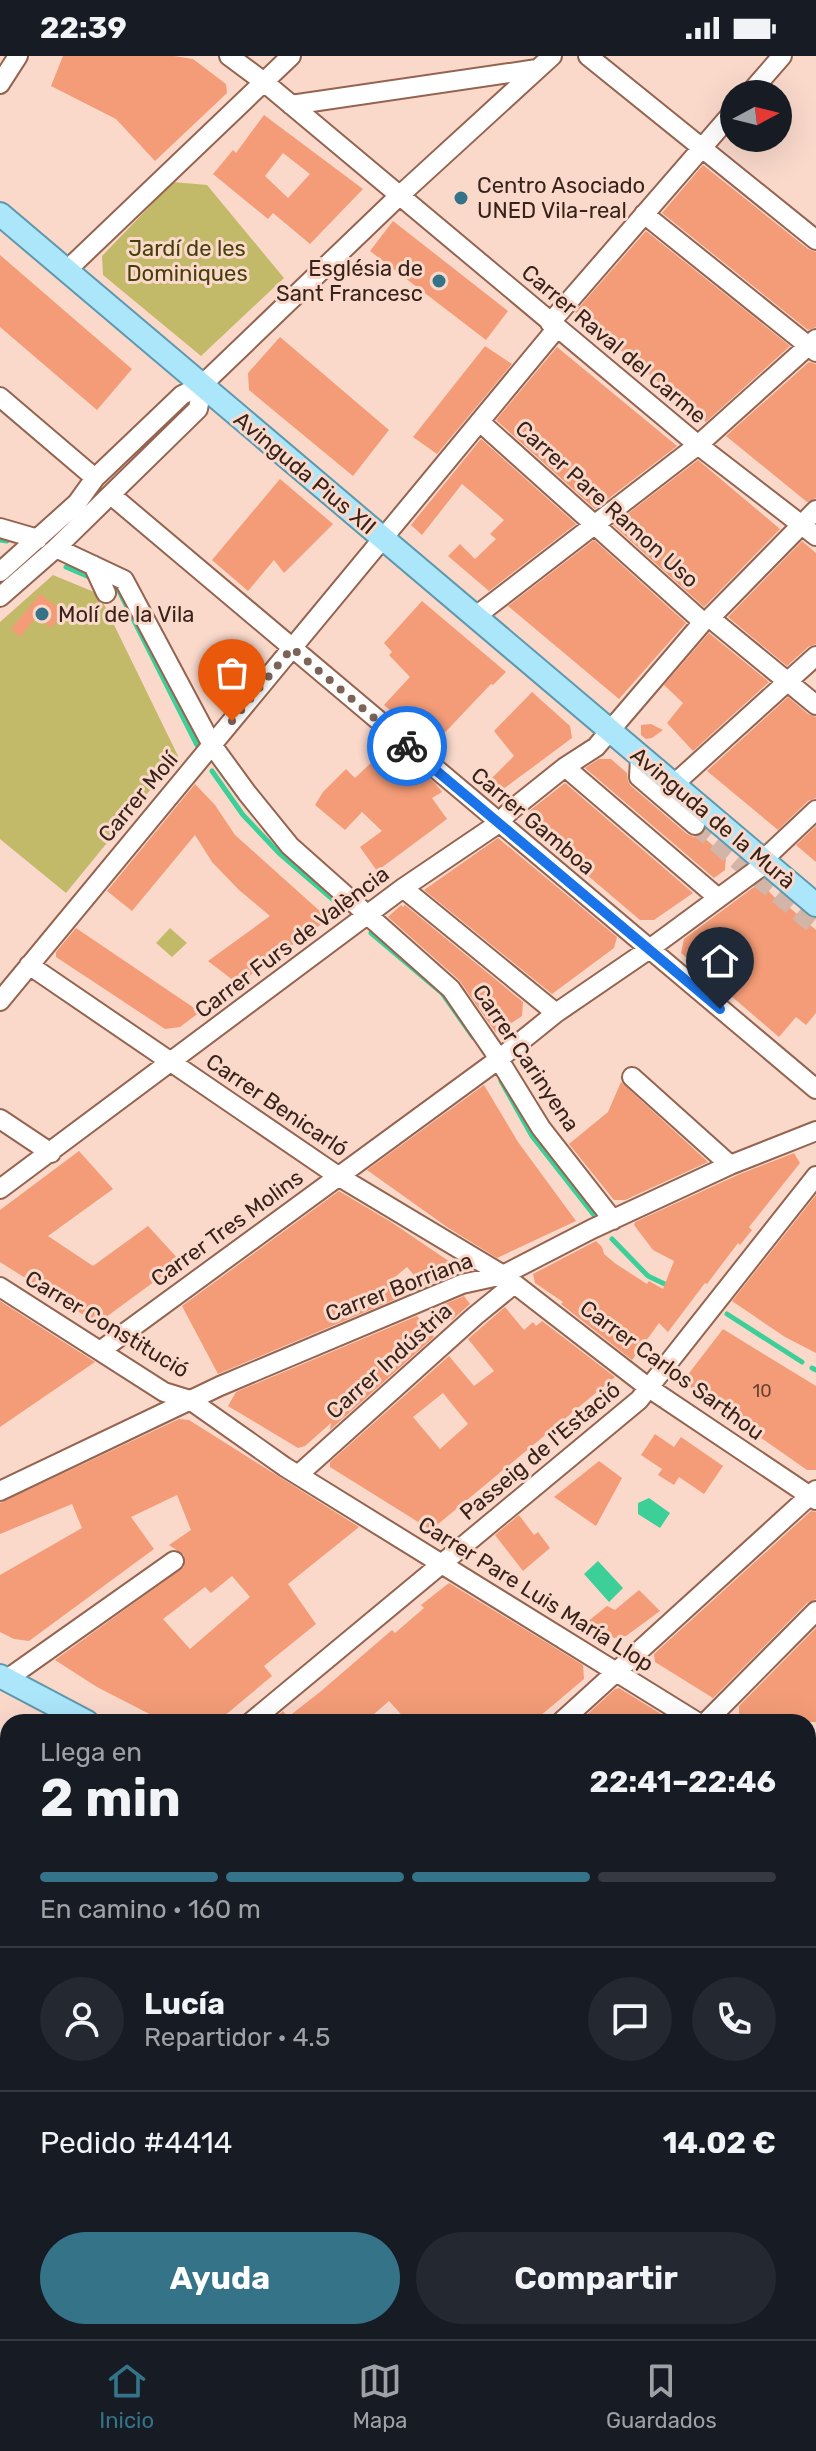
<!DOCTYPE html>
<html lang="es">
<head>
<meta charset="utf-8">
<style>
  :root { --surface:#171b24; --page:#242831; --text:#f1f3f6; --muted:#9ea1a6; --line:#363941; --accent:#347388 }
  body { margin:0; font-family:Rubik,sans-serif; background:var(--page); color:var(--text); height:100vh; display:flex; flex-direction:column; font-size:30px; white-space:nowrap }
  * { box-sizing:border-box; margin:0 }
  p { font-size:26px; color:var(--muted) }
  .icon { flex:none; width:44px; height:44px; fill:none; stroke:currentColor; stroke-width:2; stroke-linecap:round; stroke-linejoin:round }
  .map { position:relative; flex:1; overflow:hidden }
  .sheet { position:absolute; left:0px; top:1658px; width:816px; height:626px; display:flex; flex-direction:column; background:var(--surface); border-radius:24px 24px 0 0; box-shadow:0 8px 32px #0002 }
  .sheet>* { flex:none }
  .needle { width:52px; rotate:83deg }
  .buttons { position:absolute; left:720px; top:24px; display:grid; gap:16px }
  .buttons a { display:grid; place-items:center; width:72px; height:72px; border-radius:50%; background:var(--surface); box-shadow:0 8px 32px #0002; font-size:40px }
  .pin { position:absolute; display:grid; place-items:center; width:68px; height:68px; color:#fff; margin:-82px -34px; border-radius:50% 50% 50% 0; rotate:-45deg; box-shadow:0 0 8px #0007 }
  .pin .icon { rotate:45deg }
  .courier { position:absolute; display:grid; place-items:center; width:80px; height:80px; margin:-40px; border:6px solid #1a73e8; border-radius:50%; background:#fff; color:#222; box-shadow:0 2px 10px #0007 }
  .summary em { font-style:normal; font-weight:700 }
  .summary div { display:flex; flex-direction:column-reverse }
  .summary { display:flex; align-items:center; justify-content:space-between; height:136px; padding:0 40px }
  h1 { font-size:52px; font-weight:700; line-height:60px }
  .bar { display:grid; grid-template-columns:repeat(4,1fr); gap:12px 8px; align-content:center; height:96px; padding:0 40px }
  .bar i { height:10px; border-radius:6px; background:var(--line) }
  .bar .on { background:var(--accent) }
  .bar p { grid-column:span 4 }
  .line { display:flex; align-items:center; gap:20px; padding:0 40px; border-top:2px solid var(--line) }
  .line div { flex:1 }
  .round { display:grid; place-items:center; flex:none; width:84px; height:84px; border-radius:42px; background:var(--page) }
  .cta { display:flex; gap:16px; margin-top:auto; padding:16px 40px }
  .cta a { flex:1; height:92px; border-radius:48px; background:var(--accent); color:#fff; font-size:32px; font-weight:700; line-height:92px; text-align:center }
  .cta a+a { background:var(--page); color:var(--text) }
  .status { display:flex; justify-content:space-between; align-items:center; height:56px; padding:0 40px; background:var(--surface); direction:ltr }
  .status svg { height:22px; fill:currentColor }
  .tab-bar { display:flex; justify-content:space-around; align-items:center; height:112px; border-top:2px solid var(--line); background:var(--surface); font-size:22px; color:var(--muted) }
  .tab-bar a { display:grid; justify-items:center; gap:4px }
  .tab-bar .on { color:var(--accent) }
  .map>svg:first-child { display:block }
  .green { fill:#c2ba69 }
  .water { fill:#3ccf98 }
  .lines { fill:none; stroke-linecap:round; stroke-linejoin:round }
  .stream { stroke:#3ccf98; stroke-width:5 }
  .building { fill:#f49c77; fill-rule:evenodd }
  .minor-tunnel { stroke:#d3b5a8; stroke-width:18; stroke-dasharray:18 9; stroke-linecap:butt }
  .minor-casing { stroke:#946450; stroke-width:22 }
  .major-casing { stroke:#5f97ab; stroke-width:26 }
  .minor { stroke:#fff; stroke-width:18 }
  .major { stroke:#ace6fb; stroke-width:22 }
  .rail-casing { stroke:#543d34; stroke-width:8 }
  .rail { stroke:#fad9cb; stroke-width:5; stroke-dasharray:15; stroke-linecap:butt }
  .done { stroke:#7c6359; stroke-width:8; stroke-dasharray:0 14.4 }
  .route { stroke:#1a73e8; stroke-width:10 }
  .poi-dot { fill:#347388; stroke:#fad9cb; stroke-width:3 }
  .labels { text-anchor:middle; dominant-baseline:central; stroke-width:6; stroke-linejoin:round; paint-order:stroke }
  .number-label { font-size:18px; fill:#674132 }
  .poi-label { font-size:22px; fill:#38231b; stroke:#fad9cb; text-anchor:start }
  .park-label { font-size:22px; fill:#45400a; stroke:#fad9cb }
  .street-label { font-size:22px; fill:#38231b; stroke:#fad9cb }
</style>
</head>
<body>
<div class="status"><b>22:39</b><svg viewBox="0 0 49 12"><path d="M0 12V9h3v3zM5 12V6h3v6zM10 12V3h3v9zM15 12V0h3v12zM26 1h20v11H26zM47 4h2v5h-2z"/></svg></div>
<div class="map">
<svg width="816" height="2283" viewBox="0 0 816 2283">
  <rect width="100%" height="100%" fill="#fad9cb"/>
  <path class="green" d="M173 126 207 129 284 222 201 300 103 219 102 200Z
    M53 519 99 538 178 700 66 837 0 783V566Z
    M170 872 187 887 172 901 156 887Z"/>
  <path class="water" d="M649 1442 670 1457 660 1472 638 1458V1447Z
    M598 1505 623 1532 609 1546 584 1518Z"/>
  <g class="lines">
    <path class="stream" d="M0 484 7 485
      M66 511 94 523
      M110 530 118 533 197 689
      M212 715 243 759 279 797 345 854
      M371 877 442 937 473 981
      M501 1025 532 1080 597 1163
      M612 1183 648 1220 671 1231
      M727 1258 802 1306
      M812 1312 816 1314"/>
  </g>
  <path class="building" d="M63 0H174L193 3 226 28 227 37 155 105 116 63 51 30Z
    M264 59 363 133 310 188 273 157 268 163 213 118 233 94 236 97ZM283 97 310 118 288 142 265 120Z
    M703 109 808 193 816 196V271L808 274 662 157Z
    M393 165 508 255 486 284 370 195Z
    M646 175 790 290 706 366 575 256Z
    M0 199 132 313 97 354 0 271Z
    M280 281 389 374 353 420 249 334 248 317Z
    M485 290 512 308 437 398 413 381Z
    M557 291 677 390 595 453 496 364Z
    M809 306 816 308V442L807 446 726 380Z
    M481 383 576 468 489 535 448 500 460 488 475 503 496 483 490 478 504 464 474 438 462 428 422 479 411 469Z
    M698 404 780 473 704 551 613 469Z
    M280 423 333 468 284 517 274 504 248 535 212 504Z
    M594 484 686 567 619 643 508 550Z
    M802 485 816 497V588L808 591 787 610 728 561Z
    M40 538 64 556 51 572 36 561 20 581 11 573Z
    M422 545 506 616 493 629 491 628 433 689 384 649 410 621 389 599 392 596 384 587Z
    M709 577 769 626 693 695 667 667 683 647 664 629Z
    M532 636 570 670 572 682 498 737 480 734 514 700 494 675Z
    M788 641 808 658 816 661V742L808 745 778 774 707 715Z
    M651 668 663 674 652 682 646 683 641 679V669Z
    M383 689 405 709 409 706 435 727 442 736 432 742 447 763 377 815 360 791 382 775 362 756 345 774 315 749 323 736 346 713 355 722 374 704 371 700Z
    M599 703H611L627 717 628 725 631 730 687 778 694 781 701 779 726 801 725 814 714 822 585 712Z
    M565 727 693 837 654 864H640L527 768 528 756Z
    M195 728 215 749 235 779 322 857 323 867 238 928 208 905 270 860 239 834 212 806 195 779 132 855 107 835Z
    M816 770V806L796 789Z
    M498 782 617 881 614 892 552 938 424 834Z
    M754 831H765L776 843 777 841 816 874V957L806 969 796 961 779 981 681 897 684 883Z
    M401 849 403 851 405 849 523 946 522 960 496 977 459 924 388 861Z
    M76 872 200 956 180 971 165 973 56 901V896Z
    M621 1026 708 1106 625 1144H614L569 1088 608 1056Z
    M484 1029 518 1086 576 1165 497 1202 447 1171 367 1114Z
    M79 1095 113 1133 48 1180 93 1210 148 1170 181 1206 102 1264 90 1263 0 1206V1154Z
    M794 1097 800 1107 749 1171 752 1174 740 1189 738 1187 707 1228 705 1227 668 1276 659 1267 632 1304 561 1248 563 1246 535 1227 533 1218 596 1185 602 1191 604 1198 616 1208 647 1228 649 1225 663 1233 674 1205 653 1194 634 1169 635 1166 740 1118Z
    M339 1135 391 1166 456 1210 454 1218 424 1231 407 1211 389 1226 401 1241 218 1318 182 1250Z
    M816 1139V1297L785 1281 732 1245Z
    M464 1240 470 1248 452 1264 440 1250Z
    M0 1245 95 1306 0 1371Z
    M505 1251 524 1274 533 1266 536 1270 542 1265 615 1321 431 1474 330 1411V1406L449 1300 474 1330 494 1315 468 1283ZM443 1337 468 1368 440 1393 413 1361Z
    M417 1260 434 1281 330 1374 331 1367 305 1390 298 1392 228 1350 236 1336Z
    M723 1273 816 1330V1414H807L704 1342 683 1325Z
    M179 1363 189 1364 359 1471 288 1528 316 1568 264 1610 272 1620 217 1666H165L97 1631 55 1604 184 1511V1499L169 1489 191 1474 177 1439 131 1461 154 1493 29 1585 14 1583 0 1576V1519L82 1472 72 1448 0 1478V1447ZM232 1520 250 1541 190 1593 163 1563 205 1531 211 1537Z
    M655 1378 674 1391 681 1381 723 1410 704 1438 679 1421 674 1429 658 1419 662 1413 641 1399Z
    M599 1405 622 1422 596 1470 554 1441Z
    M811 1455 816 1456V1543L807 1547 713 1642 655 1606 654 1598Z
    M519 1459 534 1479 538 1476 550 1492 523 1515 495 1479Z
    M449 1527 583 1609 584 1623 533 1666H408L389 1645 365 1666H270L283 1655 288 1661 320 1636 392 1574 395 1577 424 1552 421 1549Z
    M639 1534 660 1555 626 1580 614 1582 587 1566 607 1550 615 1554Z
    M816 1572V1666H750L739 1660V1650Z
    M619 1632 674 1666H579L615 1633Z"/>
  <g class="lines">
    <path class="minor-tunnel" d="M695 769 816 871"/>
    <g class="minor-casing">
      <path id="minor" d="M229 0 264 26 698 389 816 480
        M588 0 816 184
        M0 28 18 0
        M749 38 782 0
        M291 49 537 13
        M644 158 816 296
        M67 214 291 0
        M550 267 734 55
        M0 341 95 422
        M480 366 703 566
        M111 439 816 1033
        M0 472 38 483
        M56 492 124 524 212 689 247 737 290 790 451 933 493 994 541 1072 613 1164
        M93 509 106 537
        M0 516 77 447 95 422 182 339 202 329 399 140 552 0
        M0 541 56 492 198 353 202 329
        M476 560 698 389 816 283
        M710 562 816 649
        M640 702 639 721 695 769
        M565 711 717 841
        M673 729 816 600
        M763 804 816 754
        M403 832 556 957
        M29 909 338 1120 503 1219 649 1332 816 1444
        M0 945 557 272
        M632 1021 730 1109
        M0 1063 51 1097
        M0 1133 403 832 499 767 510 755 565 711 596 691 703 566 710 562 816 454
        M0 1231 164 1336 190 1344 285 1411 697 1666
        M100 1295 499 1003 556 957 648 894 766 807
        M298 1419 475 1260 513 1229
        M0 1435 220 1330 462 1228 503 1219 592 1173 730 1109 816 1075
        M7 1623 174 1505
        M53 1666V1665
        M251 1666 639 1344 816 1120
        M561 1666 816 1434
        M706 1666 816 1555
        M808 1716 816 1709
        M808 1734 816 1727
        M0 1883 8 1887
        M808 1982 816 1975
        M745 2276 758 2283
        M170 2283 178 2276"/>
    </g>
    <g class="major-casing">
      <path id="major" d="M0 158 816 849
        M0 1620 87 1666
        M808 2063 816 2067"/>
    </g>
    <use href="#minor" class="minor"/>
    <use href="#major" class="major"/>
    <g class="rail-casing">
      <path id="rail" d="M0 1784 8 1788
        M808 2219 816 2223"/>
    </g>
    <use href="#rail" class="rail"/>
  </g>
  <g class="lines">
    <path class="done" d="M232 665 292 592 407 690"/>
    <path class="route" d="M407 690 720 953"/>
  </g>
  <g class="poi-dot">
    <circle cx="461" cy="142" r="8"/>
    <circle cx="439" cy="225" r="8"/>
    <circle cx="42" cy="558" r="8"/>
  </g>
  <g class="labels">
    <g class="number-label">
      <text x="762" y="1335">10</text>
    </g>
    <g class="poi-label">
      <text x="477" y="129">Centro Asociado<tspan x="477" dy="25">UNED Vila-real</tspan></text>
      <text x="423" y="212" text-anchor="end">Església de<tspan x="423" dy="25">Sant Francesc</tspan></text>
      <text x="58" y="558">Molí de la Vila</text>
    </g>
    <g class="park-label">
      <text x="187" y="192">Jardí de les<tspan x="187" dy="25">Dominiques</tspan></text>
    </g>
    <g class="street-label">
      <text transform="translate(614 288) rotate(40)">Carrer Raval del Carme</text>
      <text transform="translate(305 417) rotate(40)">Avinguda Pius XII</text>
      <text transform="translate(607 448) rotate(42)">Carrer Pare Ramon Uso</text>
      <text transform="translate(138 741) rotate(-50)">Carrer Molí</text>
      <text transform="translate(713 762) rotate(40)">Avinguda de la Murà</text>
      <text transform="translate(533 765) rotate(40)">Carrer Gamboa</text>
      <text transform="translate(292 886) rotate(-37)">Carrer Furs de València</text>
      <text transform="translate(526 1002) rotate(56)">Carrer Carinyena</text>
      <text transform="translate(277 1049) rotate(34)">Carrer Benicarló</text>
      <text transform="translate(227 1172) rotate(-36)">Carrer Tres Molins</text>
      <text transform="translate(399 1231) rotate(-21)">Carrer Borriana</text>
      <text transform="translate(107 1268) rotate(31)">Carrer Constitució</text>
      <text transform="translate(389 1305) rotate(-42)">Carrer Indústria</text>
      <text transform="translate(672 1314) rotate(36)">Carrer Carlos Sarthou</text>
      <text transform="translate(540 1395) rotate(-40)">Passeig de l'Estació</text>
      <text transform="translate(536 1538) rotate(32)">Carrer Pare Luis María Llop</text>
    </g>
  </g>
</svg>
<div class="buttons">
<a><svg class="needle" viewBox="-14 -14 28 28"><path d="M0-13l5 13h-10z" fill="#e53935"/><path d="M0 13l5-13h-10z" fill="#9ea1a6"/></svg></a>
</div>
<div class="pin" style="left:232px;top:665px;background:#ea580c"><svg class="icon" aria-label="bag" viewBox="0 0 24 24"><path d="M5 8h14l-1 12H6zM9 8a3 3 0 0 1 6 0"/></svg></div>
<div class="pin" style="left:720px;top:953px;background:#1f2937"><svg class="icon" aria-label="home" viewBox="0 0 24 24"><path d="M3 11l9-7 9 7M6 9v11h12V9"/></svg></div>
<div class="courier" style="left:407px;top:690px"><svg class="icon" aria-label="bike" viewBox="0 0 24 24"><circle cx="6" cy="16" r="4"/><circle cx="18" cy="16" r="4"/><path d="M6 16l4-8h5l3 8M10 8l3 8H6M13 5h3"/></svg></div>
<section class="sheet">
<div class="summary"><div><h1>2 min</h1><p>Llega en</p></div><em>22:41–22:46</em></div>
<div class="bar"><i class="on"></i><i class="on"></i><i class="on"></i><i></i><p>En camino · 160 m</p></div>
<div class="line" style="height:144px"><a class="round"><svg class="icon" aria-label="person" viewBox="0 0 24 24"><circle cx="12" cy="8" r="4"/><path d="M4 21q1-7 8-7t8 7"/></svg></a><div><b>Lucía</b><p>Repartidor · 4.5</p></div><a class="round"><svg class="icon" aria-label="chat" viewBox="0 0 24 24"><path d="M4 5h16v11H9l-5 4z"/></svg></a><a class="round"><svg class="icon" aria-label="phone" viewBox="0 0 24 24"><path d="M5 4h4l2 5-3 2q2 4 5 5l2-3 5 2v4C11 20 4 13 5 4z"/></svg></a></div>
<div class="line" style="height:104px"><div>Pedido #4414</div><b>14.02 €</b></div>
<div class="cta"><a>Ayuda</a><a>Compartir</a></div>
</section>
</div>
<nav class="tab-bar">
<a class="on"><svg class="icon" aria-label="home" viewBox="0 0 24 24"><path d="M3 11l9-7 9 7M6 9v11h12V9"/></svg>Inicio</a>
<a><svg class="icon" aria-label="map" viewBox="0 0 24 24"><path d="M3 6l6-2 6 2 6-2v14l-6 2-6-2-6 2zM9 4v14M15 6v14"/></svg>Mapa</a>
<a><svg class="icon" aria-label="saved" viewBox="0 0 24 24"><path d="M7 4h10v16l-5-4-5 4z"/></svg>Guardados</a>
</nav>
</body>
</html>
